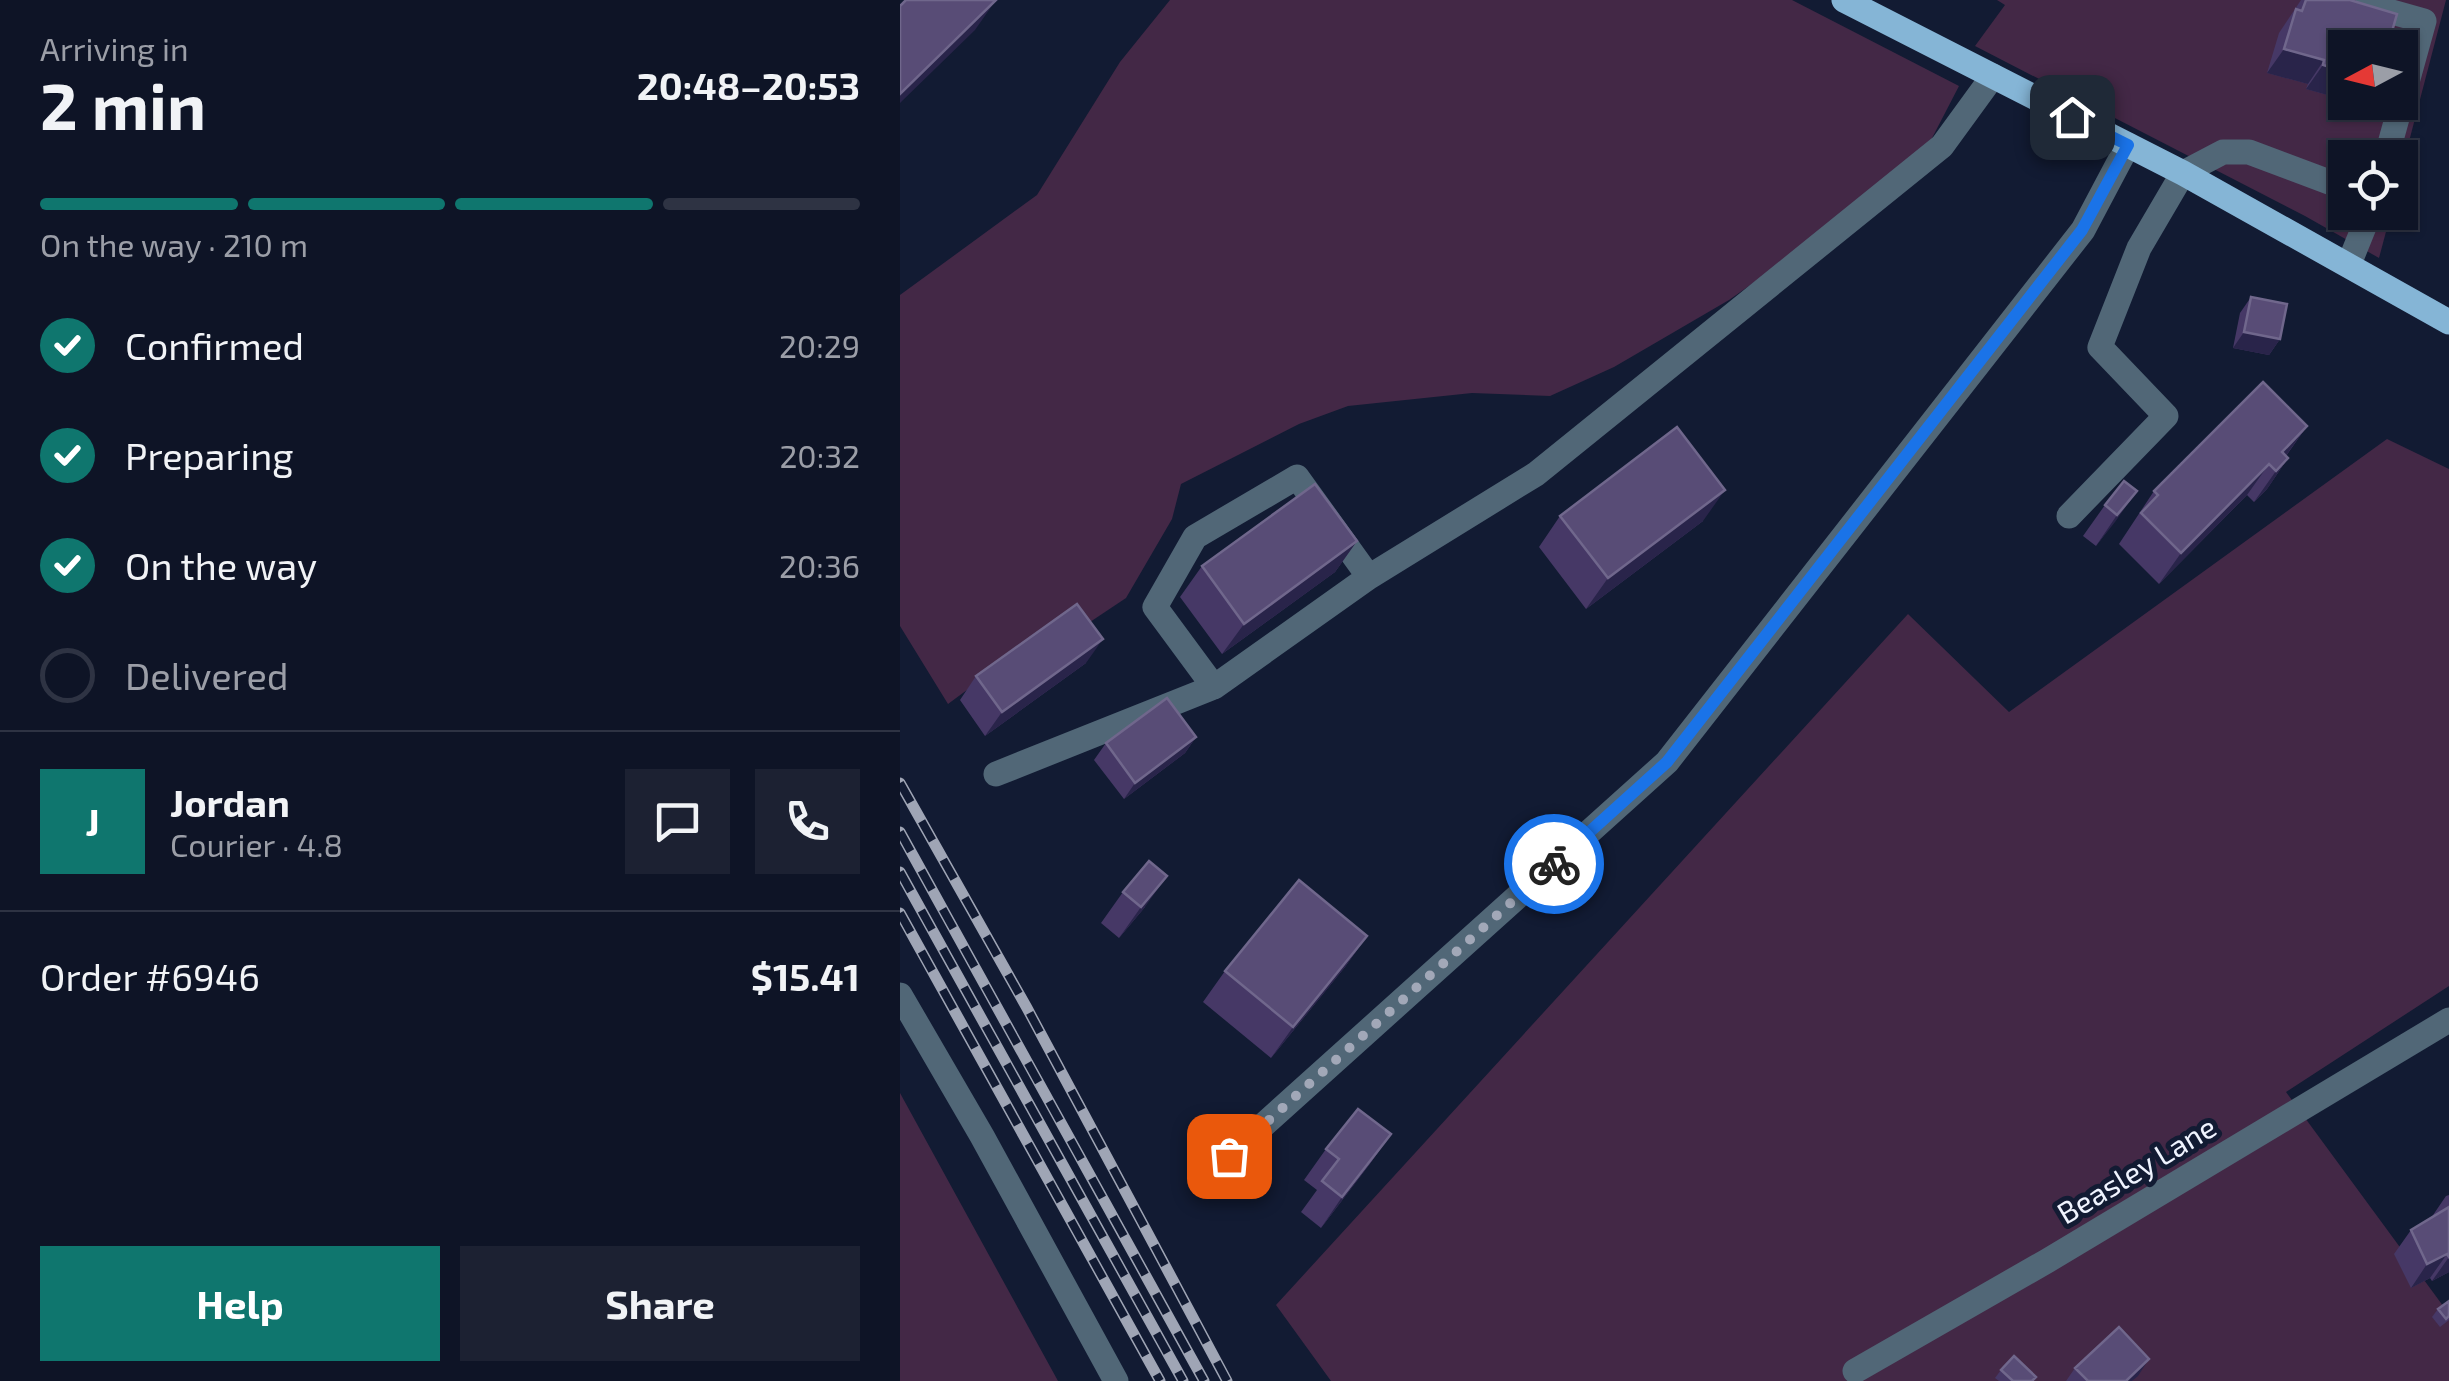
<!DOCTYPE html>
<html lang="en">
<head>
<meta charset="utf-8">
<style>
  :root { --surface:#0e1426; --page:#1c2132; --text:#f1f3f6; --muted:#9b9ea7; --line:#2e3343; --accent:#0f766e }
  body { margin:0; font-family:"Exo 2",sans-serif; background:var(--page); color:var(--text); height:100vh; display:flex; flex-direction:column; font-size:38px; white-space:nowrap }
  * { box-sizing:border-box; margin:0 }
  p { font-size:32px; color:var(--muted) }
  .icon { flex:none; width:55px; height:55px; fill:none; stroke:currentColor; stroke-width:2; stroke-linecap:round; stroke-linejoin:round }
  .map { position:relative; flex:1; overflow:hidden }
  .drawer { display:flex; flex-direction:column; background:var(--surface); width:900px }
  .drawer>* { flex:none }
  .needle { width:65px; rotate:263deg }
  .tools { position:absolute; left:1428px; top:30px; display:grid; gap:20px }
  .tools a { display:grid; place-items:center; width:90px; height:90px; border-radius:0px; background:var(--surface); box-shadow:0 2px 8px #0004,0 0 0 2px var(--line); font-size:50px }
  .pin { position:absolute; display:grid; place-items:center; width:85px; height:85px; color:#fff; margin:-42px; border-radius:20px; box-shadow:0 5px 15px #0006 }
  .courier { position:absolute; display:grid; place-items:center; width:100px; height:100px; margin:-50px; border:8px solid #1a73e8; border-radius:50%; background:#fff; color:#222; box-shadow:0 2px 12px #0007 }
  .summary em { font-style:normal; font-weight:700 }
  .summary div { display:flex; flex-direction:column-reverse }
  .summary { display:flex; align-items:center; justify-content:space-between; height:170px; padding:0 40px }
  h1 { font-size:65px; font-weight:700; line-height:75px }
  .bar { display:grid; grid-template-columns:repeat(4,1fr); gap:15px 10px; align-content:center; height:120px; padding:0 40px }
  .bar i { height:12px; border-radius:8px; background:var(--line) }
  .bar .selected { background:var(--accent) }
  .bar p { grid-column:span 4 }
  .line { display:flex; align-items:center; gap:25px; padding:0 40px; border-top:2px solid var(--line) }
  .line div { flex:1 }
  .round { display:grid; place-items:center; flex:none; width:105px; height:105px; border-radius:0px; background:var(--page) }
  ol { padding:0 40px; list-style:none }
  li { display:flex; align-items:center; gap:30px; height:110px }
  li p { margin-inline-start:auto }
  li .icon { padding:10px; border-radius:50%; background:var(--accent); color:#fff; stroke-width:4 }
  li:last-child { color:var(--muted) }
  li i { width:55px; height:55px; border:5px solid var(--line); border-radius:50% }
  .action { display:flex; gap:20px; margin-top:auto; padding:20px 40px }
  .action a { flex:1; height:115px; border-radius:0px; background:var(--accent); color:#fff; font-size:40px; font-weight:700; line-height:115px; text-align:center }
  .action a+a { background:var(--page); color:var(--text) }
  main { display:flex; flex:1; min-height:0 }
  .map>svg:first-child { display:block }
  .green { fill:#432846; fill-rule:evenodd }
  .lines { fill:none; stroke-linecap:round; stroke-linejoin:round }
  .minor { stroke:#516777; stroke-width:25 }
  .major { stroke:#85b5d6; stroke-width:25 }
  .rail-casing { stroke:#9fa5b5; stroke-width:11 }
  .rail { stroke:#121b33; stroke-width:8; stroke-dasharray:22; stroke-linecap:butt }
  .wall { fill:#463866 }
  .shaded-wall { fill:#29244a }
  .building { fill:#584c76; stroke:#70678c; stroke-width:2.5 }
  .done { stroke:#a2a8b8; stroke-width:10; stroke-dasharray:0 18 }
  .route { stroke:#1a73e8; stroke-width:12 }
  .labels { text-anchor:middle; dominant-baseline:central; stroke-width:10; stroke-linejoin:round; paint-order:stroke }
  .street-label { font-size:30px; fill:#f0f4ff; stroke:#121b33 }
</style>
</head>
<body>
<main>
<section class="drawer">
<div class="summary"><div><h1>2 min</h1><p>Arriving in</p></div><em>20:48–20:53</em></div>
<div class="bar"><i class="selected"></i><i class="selected"></i><i class="selected"></i><i></i><p>On the way · 210 m</p></div>
<ol>
<li><svg class="icon" aria-label="check" viewBox="0 0 24 24"><path d="M5 12l5 5 9-10"/></svg>Confirmed<p>20:29</p></li>
<li><svg class="icon" aria-label="check" viewBox="0 0 24 24"><path d="M5 12l5 5 9-10"/></svg>Preparing<p>20:32</p></li>
<li><svg class="icon" aria-label="check" viewBox="0 0 24 24"><path d="M5 12l5 5 9-10"/></svg>On the way<p>20:36</p></li>
<li><i></i>Delivered</li>
</ol>
<div class="line" style="height:180px"><b class="round" style="background:var(--accent);color:#fff">J</b><div><b>Jordan</b><p>Courier · 4.8</p></div><a class="round"><svg class="icon" aria-label="chat" viewBox="0 0 24 24"><path d="M4 5h16v11H9l-5 4z"/></svg></a><a class="round"><svg class="icon" aria-label="phone" viewBox="0 0 24 24"><path d="M5 4h4l2 5-3 2q2 4 5 5l2-3 5 2v4C11 20 4 13 5 4z"/></svg></a></div>
<div class="line" style="height:130px"><div>Order #6946</div><b>$15.41</b></div>
<div class="action"><a>Help</a><a>Share</a></div>
</section>
<div class="map">
<svg width="1549" height="1381" viewBox="0 0 1549 1381">
  <rect width="100%" height="100%" fill="#121b33"/>
  <path class="green" d="M270 0H892L1059 86 1031 140 904 247 829 300 714 367 650 396 572 393 448 406 399 424 281 484 272 519 226 598 181 628 170 614 48 704 0 626V295L137 195 220 62Z
    M1097 0H1546L1500 176V158H1445V212L1491 213 1479 258 1405 216 1075 46 1105 5ZM1445 48H1500V102H1445Z
    M1487 439 1549 469V986L1386 1092 1549 1314V1381H431L376 1305 1008 614 1109 712Z
    M0 1093 158 1381H0Z"/>
  <g class="lines">
    <path class="minor" d="M1467 5 1524 21 1486 158
      M1449 264 1470 212
      M1169 516 1266 416 1200 347 1239 248 1283 173 1323 152H1349L1445 188
      M469 577 397 477 295 537 255 607 314 687 469 577 636 474 1042 146 1093 76
      M96 774 314 687
      M0 995 82 1136 216 1381
      M329 1156 767 762 1183 230 1228 145
      M955 1371 1147 1261 1549 1020"/>
    <path class="major" d="M944 0 1283 173 1549 322"/>
    <g class="rail-casing">
      <path id="rail" d="M0 783 127 1008 327 1381
        M0 832 304 1381
        M0 872 283 1381
        M0 913 260 1381"/>
    </g>
    <use href="#rail" class="rail"/>
  </g>
  <path class="wall" d="M1401 0H1450L1497 14 1491 35 1501 38 1499 46 1513 50 1506 75 1500 83V48H1445V94L1435 91 1431 96 1406 89 1408 84 1367 73 1379 33Z
    M1351 297 1380 339 1369 355 1333 348 1340 313Z
    M1407 426 1386 456 1388 458 1367 489 1354 502 1347 495 1259 584 1219 544 1254 491Z
    M1237 491 1196 546 1183 536 1205 505Z
    M660 516 803 521 686 609 639 547Z
    M457 541 435 572 322 654 280 597 302 566Z
    M186 663 85 736 60 700 76 676Z
    M296 737 285 753 224 799 194 760 206 743Z
    M223 892 245 907 219 938 201 923Z
    M467 936 445 967 371 1058 303 1002 325 971Z
    M491 1134 469 1165 421 1228 401 1212 417 1190 404 1180 426 1149Z
    M1549 1195V1272L1532 1281 1530 1278 1511 1288 1494 1254 1511 1230 1531 1218 1546 1196Z
    M1549 1301V1320L1540 1327 1532 1317 1538 1309Z
    M1249 1359 1232 1381H1166L1175 1368Z
    M1101 1370 1136 1377 1133 1381H1099L1095 1378Z"/>
  <path class="shaded-wall" d="M96 0 75 30 0 103V94Z
    M1384 49 1424 60 1408 84 1367 73Z
    M1423 65 1445 72V94L1435 91 1431 96 1406 89Z
    M1344 332 1380 339 1369 355 1333 348Z
    M1407 426 1385 457 1382 452Z
    M1388 458 1367 489 1354 502 1376 471Z
    M1369 464 1347 495 1259 584 1281 553Z
    M825 490 803 521 686 609 708 578Z
    M1237 491 1215 522 1196 546 1217 515Z
    M457 541 435 572 322 654 344 624Z
    M203 639 186 663 85 736 102 712Z
    M296 737 285 753 224 799 235 783Z
    M267 876 245 907 219 938 241 907Z
    M467 936 445 967 371 1058 393 1027Z
    M491 1134 469 1165 421 1228 442 1197Z
    M1547 1254 1530 1278 1511 1288 1527 1264Z
    M1549 1257V1272L1532 1281Z
    M1249 1359 1238 1376 1232 1381H1226Z"/>
  <path class="building" d="M6 0H96L0 94V6Z
    M1406 0H1450L1497 14 1491 35 1501 38 1499 46 1513 50 1506 75 1500 73V48H1445V72L1423 65 1424 60 1384 49 1396 9 1402 11Z
    M1351 297 1387 304 1380 339 1344 332Z
    M1363 382 1407 426 1382 452 1388 458 1376 471 1369 464 1281 553 1241 513 1258 495 1254 491Z
    M777 427 825 490 708 578 660 516Z
    M1224 481 1237 491 1217 515 1205 505Z
    M415 484 457 541 344 624 302 566Z
    M177 604 203 639 102 712 76 676Z
    M267 698 296 737 235 783 206 743Z
    M249 861 267 876 241 907 223 892Z
    M399 880 467 936 393 1027 325 971Z
    M458 1109 491 1134 442 1197 422 1181 439 1159 426 1149Z
    M1549 1207V1257L1547 1254 1527 1264 1511 1230Z
    M1549 1301V1316L1546 1319 1538 1309Z
    M1219 1327 1249 1359 1226 1381H1188L1175 1368Z
    M1114 1356 1136 1377 1132 1381H1113L1101 1370Z"/>
  <g class="lines">
    <path class="done" d="M329 1156 654 864"/>
    <path class="route" d="M654 864 767 762 1182 230 1228 145 1172 117"/>
  </g>
  <g class="labels">
    <g class="street-label">
      <text transform="translate(1236 1169) rotate(-31)">Beasley Lane</text>
    </g>
  </g>
</svg>
<div class="tools">
<a><svg class="needle" viewBox="-14 -14 28 28"><path d="M0-13l5 13h-10z" fill="#e53935"/><path d="M0 13l5-13h-10z" fill="#9b9ea7"/></svg></a>
<a><svg class="icon" aria-label="locate" viewBox="0 0 24 24"><circle cx="12" cy="12" r="6"/><path d="M12 2v4M12 18v4M2 12h4M18 12h4"/></svg></a>
</div>
<div class="pin" style="left:329px;top:1156px;background:#ea580c"><svg class="icon" aria-label="bag" viewBox="0 0 24 24"><path d="M5 8h14l-1 12H6zM9 8a3 3 0 0 1 6 0"/></svg></div>
<div class="pin" style="left:1172px;top:117px;background:#1f2937"><svg class="icon" aria-label="home" viewBox="0 0 24 24"><path d="M3 11l9-7 9 7M6 9v11h12V9"/></svg></div>
<div class="courier" style="left:654px;top:864px"><svg class="icon" aria-label="bike" viewBox="0 0 24 24"><circle cx="6" cy="16" r="4"/><circle cx="18" cy="16" r="4"/><path d="M6 16l4-8h5l3 8M10 8l3 8H6M13 5h3"/></svg></div>
</div>
</main>
</body>
</html>
